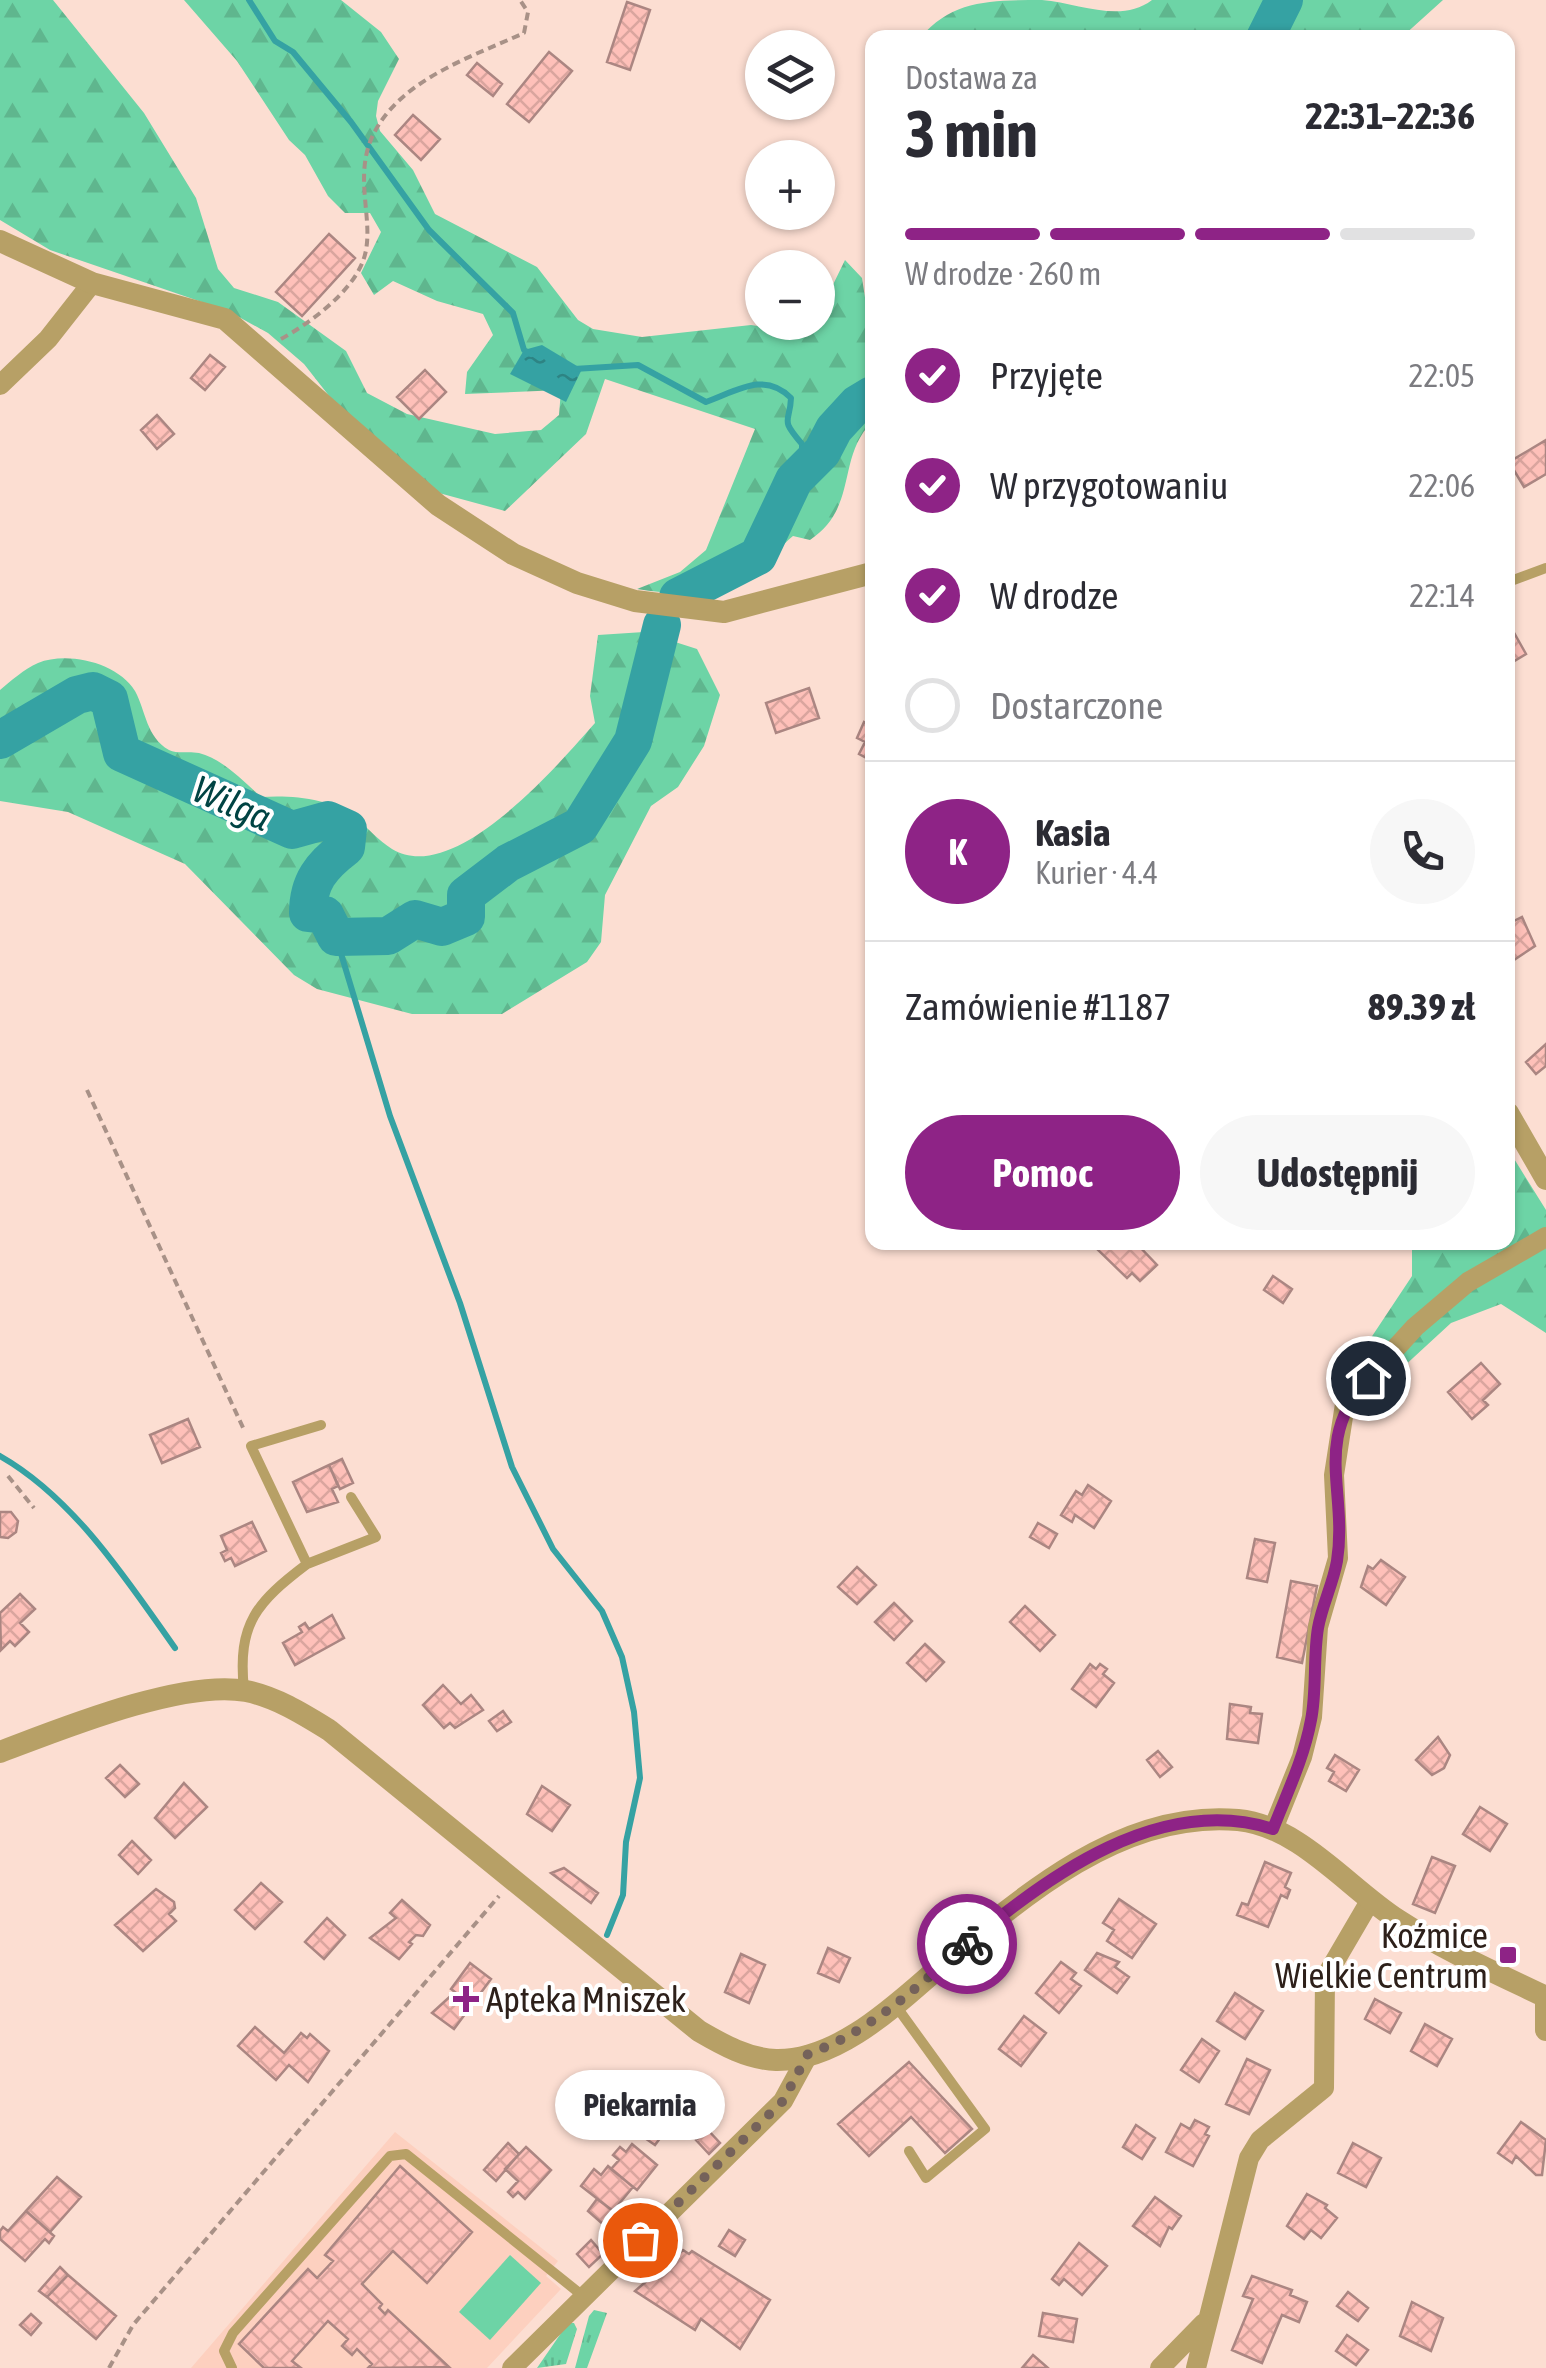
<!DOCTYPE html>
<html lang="pl">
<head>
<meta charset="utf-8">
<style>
  :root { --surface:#fff; --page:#f7f7f7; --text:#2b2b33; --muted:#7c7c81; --line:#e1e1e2; --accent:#8e2386 }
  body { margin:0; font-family:"Asap Condensed",sans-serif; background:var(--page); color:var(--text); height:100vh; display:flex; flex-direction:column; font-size:38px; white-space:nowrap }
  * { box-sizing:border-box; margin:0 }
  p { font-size:32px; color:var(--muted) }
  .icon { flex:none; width:55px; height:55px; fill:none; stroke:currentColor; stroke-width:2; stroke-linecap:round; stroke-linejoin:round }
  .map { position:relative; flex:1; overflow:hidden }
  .sheet { position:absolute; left:865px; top:30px; width:650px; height:1220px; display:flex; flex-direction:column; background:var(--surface); border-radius:20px; box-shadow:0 2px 8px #0004 }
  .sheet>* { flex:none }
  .tools { position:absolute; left:745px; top:30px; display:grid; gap:20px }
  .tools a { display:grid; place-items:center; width:90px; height:90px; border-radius:50%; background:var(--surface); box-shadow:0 2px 8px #0004; font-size:50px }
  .pin { position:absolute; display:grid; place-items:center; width:85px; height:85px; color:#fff; margin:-42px; border:5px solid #fff; border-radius:50%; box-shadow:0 2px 10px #0007 }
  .courier { position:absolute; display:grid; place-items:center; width:100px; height:100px; margin:-50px; border:8px solid #8e2386; border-radius:50%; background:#fff; color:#222; box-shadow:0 2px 12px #0007 }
  .bubble { position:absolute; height:70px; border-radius:35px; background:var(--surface); box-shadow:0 2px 8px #0004; font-size:32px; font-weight:700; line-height:70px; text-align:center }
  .head em { font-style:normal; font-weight:700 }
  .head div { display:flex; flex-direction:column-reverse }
  .head { display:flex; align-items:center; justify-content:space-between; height:170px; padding:0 40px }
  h1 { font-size:65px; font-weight:700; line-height:75px }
  .bar { display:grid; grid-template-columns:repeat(4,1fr); gap:15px 10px; align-content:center; height:120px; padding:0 40px }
  .bar i { height:12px; border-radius:8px; background:var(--line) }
  .bar .active { background:var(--accent) }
  .bar p { grid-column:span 4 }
  .line { display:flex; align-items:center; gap:25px; padding:0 40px; border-top:2px solid var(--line) }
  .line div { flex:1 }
  .round { display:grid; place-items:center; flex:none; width:105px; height:105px; border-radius:52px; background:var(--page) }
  ol { padding:0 40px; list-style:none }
  li { display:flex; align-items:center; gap:30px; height:110px }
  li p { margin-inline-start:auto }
  li .icon { padding:10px; border-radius:50%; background:var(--accent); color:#fff; stroke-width:4 }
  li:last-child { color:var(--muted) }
  li i { width:55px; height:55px; border:5px solid var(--line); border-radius:50% }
  .action { display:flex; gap:20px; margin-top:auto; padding:20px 40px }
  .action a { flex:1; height:115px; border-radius:60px; background:var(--accent); color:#fff; font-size:40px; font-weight:700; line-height:115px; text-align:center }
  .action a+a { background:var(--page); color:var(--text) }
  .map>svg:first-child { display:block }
  .built { fill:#fdd0bf }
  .grass { fill:url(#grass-tufts) }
  .forest { fill:url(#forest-firs) }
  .garden { fill:#6dd4a6 }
  .water { fill:url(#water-ripples) }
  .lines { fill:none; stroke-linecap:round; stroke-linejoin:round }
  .stream { stroke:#35a2a3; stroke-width:6 }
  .river { stroke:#35a2a3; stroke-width:38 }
  .building { fill:url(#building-cross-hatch); stroke:#ab8682; stroke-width:2.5 }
  .path { stroke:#a89187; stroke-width:4; stroke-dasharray:8 5; stroke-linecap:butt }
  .service { stroke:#b7a066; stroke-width:10 }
  .minor { stroke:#b7a066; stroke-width:20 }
  .tertiary { stroke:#b7a066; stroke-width:22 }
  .done { stroke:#75625a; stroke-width:10; stroke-dasharray:0 18 }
  .route { stroke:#8e2386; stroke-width:12 }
  .poi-dot { fill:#8e2386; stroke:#fff; stroke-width:4 }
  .labels { text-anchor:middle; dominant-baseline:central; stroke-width:8; stroke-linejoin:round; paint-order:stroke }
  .poi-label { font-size:35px; fill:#2d201a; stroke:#fff; text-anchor:end }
  .water-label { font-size:38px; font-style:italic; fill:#004343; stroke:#fff }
</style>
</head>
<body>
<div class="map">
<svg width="1546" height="2368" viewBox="0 0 1546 2368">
  <defs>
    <pattern id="grass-tufts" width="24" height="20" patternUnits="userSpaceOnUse" patternTransform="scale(2.5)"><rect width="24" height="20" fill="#6dd4a6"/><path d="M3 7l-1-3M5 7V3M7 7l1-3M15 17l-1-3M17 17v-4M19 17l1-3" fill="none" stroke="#5fb68e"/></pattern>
    <pattern id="forest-firs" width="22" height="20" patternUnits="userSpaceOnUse" patternTransform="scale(2.5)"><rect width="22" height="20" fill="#6dd4a6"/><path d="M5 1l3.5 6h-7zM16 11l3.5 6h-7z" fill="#5fb68e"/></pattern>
    <pattern id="water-ripples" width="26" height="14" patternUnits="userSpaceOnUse" patternTransform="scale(2.5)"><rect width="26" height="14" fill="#35a2a3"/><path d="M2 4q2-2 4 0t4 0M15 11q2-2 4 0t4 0" fill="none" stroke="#2d8484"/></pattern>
    <pattern id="building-cross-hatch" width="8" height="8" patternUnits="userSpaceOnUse" patternTransform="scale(2.5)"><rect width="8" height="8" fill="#fec0b9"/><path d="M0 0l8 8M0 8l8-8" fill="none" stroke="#daa59e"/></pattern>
  </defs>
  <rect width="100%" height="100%" fill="#fcded2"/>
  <path class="built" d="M395 2132 558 2261 546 2276 561 2289 487 2368H191Z"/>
  <path class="grass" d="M594 2310 607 2313 587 2368H575L589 2316Z
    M568 2323H574L577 2329 566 2364 537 2368Z"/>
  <path class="forest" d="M0 0H53L144 113 196 198 218 269 234 288 278 302 346 351 367 393 407 414 495 434 541 430 559 415 561 390 465 394 467 372 493 335 483 314 437 301 393 281 374 295 361 273 381 232 370 213H345L328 196 305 155 289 140 237 61 184 0H341L381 32 399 59 378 101 376 116 380 131 413 170 435 214 537 267 578 320 593 329 642 337 751 325 809 334 845 260 862 278 866 304 872 308V422C836 458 859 507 810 540L793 536C781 545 777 556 767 566 733 598 680 596 637 589L680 572 706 550 755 429 605 379 586 434 505 511 439 493 348 420 304 364 268 333 228 311 50 250 0 220Z
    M1042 0C1079 3 1121 24 1152 0H1443L1402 37H921C952 0 991 0 1042 0Z
    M644 632 697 649 720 695 704 746 678 787 651 806 605 895 601 942 587 962 502 1014H412L317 989 294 975 185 864 68 812 0 801V690C11 681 24 669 38 663 68 651 118 663 135 691 146 711 146 737 169 750 177 754 189 751 199 753 224 760 242 780 261 797 292 795 332 798 357 819 369 829 378 840 392 849 454 887 557 766 595 723L590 696 598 635Z
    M1508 1149 1546 1210V1333L1501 1304 1451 1323 1363 1404 1345 1377 1412 1276V1243L1508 1242Z"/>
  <path class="garden" d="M510 2255 541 2283 490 2340 459 2312Z"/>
  <path class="water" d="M542 345 582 369 566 402 510 374 524 350Z"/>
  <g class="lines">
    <path class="stream" d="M249 0 275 41 293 52 351 122 429 230 513 313 524 350 531 354
      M574 369 638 365 706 402C737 391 764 371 791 398 790 424 779 417 802 444V470
      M336 937 390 1116 460 1303 512 1467 553 1549 602 1611 622 1657 634 1712 640 1778 626 1842 623 1895 607 1935
      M0 1456C74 1498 127 1580 175 1648"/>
    <path class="river" d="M1265 38 1284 0
      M678 597 758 556 794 480 822 452 834 429 857 404 872 395
      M0 740 77 695 93 691 109 699 122 753 292 830 328 820 348 829 346 847C321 866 308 882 308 913L325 915 336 937 388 936 415 919 442 927 466 917V895L508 863 580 826 633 741 662 625"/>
  </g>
  <path class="building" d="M627 2 650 10 630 70 607 62Z
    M549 52 572 71 529 122 507 104Z
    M477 63 502 84 493 96 467 75Z
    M413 115 440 139 421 160 395 135Z
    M329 234 355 258 302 316 276 292Z
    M210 355 225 367 205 390 191 378Z
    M425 370 446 392 419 419 397 397Z
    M157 415 174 434 157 449 141 430Z
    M1546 440V474L1524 487 1509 462Z
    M1508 622 1526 654 1511 663 1508 658Z
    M809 688 819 718 776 733 766 703Z
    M864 722 872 727V761L859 754 865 742 857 738Z
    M1522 917 1535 946 1508 964V924Z
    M1546 1044V1066L1536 1074 1526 1062Z
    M1096 1242H1135L1157 1265 1140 1281 1132 1273 1127 1278 1097 1249Z
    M1273 1276 1292 1289 1283 1303 1264 1290Z
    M1481 1363 1500 1384 1483 1400 1488 1405 1472 1419 1448 1392Z
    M188 1419 200 1447 162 1463 150 1435Z
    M342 1459 353 1483 340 1489 329 1465Z
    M329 1465 338 1486 332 1489 338 1502 307 1512 293 1482Z
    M1088 1485 1111 1501 1094 1528 1075 1515 1072 1522 1061 1515 1076 1491 1082 1495Z
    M0 1512H11L18 1521 16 1532 8 1538 0 1537Z
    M252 1522 266 1551 235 1566 231 1558 225 1561 221 1553 227 1550 221 1536Z
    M1038 1523 1057 1534 1049 1548 1030 1537Z
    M1255 1539 1275 1543 1267 1582 1247 1578Z
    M1381 1560 1405 1577 1386 1605 1361 1587 1368 1566 1373 1569Z
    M857 1567 876 1585 857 1604 838 1587Z
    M1291 1581 1317 1586 1302 1663 1277 1657Z
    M20 1594 35 1609 20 1623 29 1632 15 1646 10 1641 1 1650 0 1613Z
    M894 1603 912 1621 894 1640 875 1622Z
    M1025 1606 1055 1635 1040 1651 1010 1622Z
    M332 1615 344 1638 295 1665 283 1643 302 1632 299 1627 305 1623 309 1629Z
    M925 1644 944 1662 926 1681 907 1663Z
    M1090 1664 1096 1669 1100 1664 1107 1669 1103 1674 1114 1683 1096 1707 1072 1689Z
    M443 1685 461 1704 471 1695 483 1710 455 1728 450 1723 444 1728 423 1705Z
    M1230 1704 1251 1707 1250 1713 1262 1714 1258 1743 1227 1739Z
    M503 1711 511 1722 497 1731 489 1721Z
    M1438 1737 1450 1755 1444 1768 1432 1775 1416 1760Z
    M1158 1751 1172 1767 1160 1777 1147 1760Z
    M1335 1755 1359 1770 1346 1791 1329 1781 1334 1772 1327 1768Z
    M120 1765 139 1784 125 1797 106 1778Z
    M184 1783 207 1807 175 1838 155 1818Z
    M542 1786 570 1805 552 1831 527 1814Z
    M1480 1807 1507 1824 1490 1851 1463 1834Z
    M132 1841 151 1860 138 1874 119 1855Z
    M1432 1857 1455 1866 1435 1913 1413 1904Z
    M1265 1862 1291 1873 1285 1887 1290 1890 1287 1898 1281 1895 1268 1927 1237 1915 1242 1903 1248 1905Z
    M564 1868 598 1893 591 1903 551 1873Z
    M261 1883 282 1902 255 1929 235 1910Z
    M156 1889 174 1902 175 1908 169 1914 176 1921 143 1951 115 1925Z
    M1119 1899 1156 1924 1132 1958 1107 1941 1114 1930 1103 1923Z
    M402 1900 430 1925 423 1936 416 1935 409 1942 412 1944 399 1959 370 1938 396 1918 390 1913Z
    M327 1918 345 1935 324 1959 305 1942Z
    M828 1948 850 1958 839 1982 818 1973Z
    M1097 1953 1119 1962 1115 1967 1129 1977 1117 1993 1085 1970Z
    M741 1954 765 1965 749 2003 725 1992Z
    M1061 1962 1076 1973 1071 1979 1081 1986 1059 2013 1036 1993Z
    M470 1963 491 1979 454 2029 432 2013 455 1992 451 1989Z
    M1235 1993 1263 2011 1245 2039 1217 2021Z
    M1375 1999 1401 2013 1390 2033 1365 2019Z
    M1024 2016 1046 2033 1021 2066 999 2049Z
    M1425 2024 1452 2039 1437 2066 1411 2051Z
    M255 2027 284 2053 301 2033 307 2038 310 2034 329 2051 308 2082 289 2065 276 2080 238 2046Z
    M1202 2039 1219 2051 1199 2082 1181 2070Z
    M1247 2059 1270 2070 1249 2114 1226 2104Z
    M909 2062 972 2129 945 2153 911 2117 869 2156 838 2124Z
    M684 2073 704 2090 694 2101 700 2106 692 2117 665 2094Z
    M649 2119 666 2130 655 2145 639 2134Z
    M1195 2120 1209 2127 1205 2134 1209 2136 1193 2166 1166 2152 1181 2124 1190 2129Z
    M1521 2122 1546 2140 1542 2175H1536L1516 2156 1512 2163 1498 2153Z
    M1136 2125 1155 2138 1142 2159 1123 2147Z
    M707 2129 720 2143 709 2154 696 2140Z
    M508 2143 519 2154 496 2181 484 2170Z
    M1353 2143 1381 2158 1366 2187 1338 2173Z
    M632 2144 657 2165 637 2190 611 2169 619 2160 613 2155 620 2147 626 2152Z
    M526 2147 551 2170 525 2199 518 2192 513 2197 508 2192 518 2181 505 2169Z
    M400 2166 472 2232 427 2283 393 2251 362 2284 382 2304 379 2308 385 2314 388 2310 449 2367 368 2368 372 2364 357 2349 352 2355 342 2346 348 2339 328 2321 292 2361 301 2368H264L239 2344 308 2269 317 2278 333 2261 325 2255Z
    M608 2166 633 2187 613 2211 581 2186 594 2169 601 2175Z
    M57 2177 81 2197 50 2232 26 2211Z
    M1307 2194 1327 2205 1325 2208 1337 2218 1321 2238 1311 2230 1304 2239 1287 2226Z
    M1155 2197 1181 2216 1172 2229 1169 2227 1160 2246 1133 2226Z
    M597 2199 616 2213 605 2226 588 2211Z
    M26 2211 54 2236 49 2243 45 2239 25 2261 0 2239V2231L3 2227 8 2231Z
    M729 2230 745 2240 735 2256 719 2246Z
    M591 2240 603 2254 589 2267 577 2254Z
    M1079 2243 1107 2266 1082 2295 1064 2279 1059 2285 1052 2279Z
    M683 2250 689 2254 692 2251 770 2300 740 2349 701 2319 695 2330 635 2291Z
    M60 2267 68 2275 47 2297 39 2291Z
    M68 2275 116 2316 96 2339 47 2297Z
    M1252 2276 1292 2290 1290 2295 1307 2302 1299 2322 1282 2315 1262 2363 1232 2350 1253 2299 1243 2296Z
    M1348 2292 1368 2308 1358 2321 1337 2306Z
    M1412 2302 1443 2318 1431 2351 1400 2336Z
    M1043 2313 1077 2319 1073 2342 1039 2336Z
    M31 2314 41 2323 31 2335 20 2325Z
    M1347 2335 1368 2350 1356 2365 1336 2351Z
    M1033 2355 1048 2368H1022Z"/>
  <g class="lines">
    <path class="path" d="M281 339C310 323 351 293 363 261 377 224 351 178 374 133 402 79 471 57 524 33L528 12 520 0
      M87 1090 245 1432
      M8 1476 34 1508
      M109 2368 133 2325 499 1896"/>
    <path class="service" d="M1508 582 1546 568
      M307 1564 376 1537 351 1497
      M244 1690C237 1623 257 1602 307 1564L251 1446 321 1425
      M896 2006 985 2129 926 2178 909 2151
      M232 2368 224 2351 233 2333 390 2156 406 2154 583 2296"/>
    <path class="minor" d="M0 385 48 339 92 283
      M1273 1829 1302 1757 1312 1717 1318 1627 1338 1558 1334 1475 1345 1404 1415 1327 1468 1282 1546 1237
      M512 2368 783 2101 808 2055
      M1160 2368 1204 2323
      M1196 2368 1249 2158 1260 2140 1324 2088 1325 1978 1370 1901"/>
    <path class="tertiary" d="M0 241 92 283 225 319 438 505 513 554 577 583 635 601 724 612 872 573
      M1508 1113 1546 1179
      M0 1752C61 1729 183 1679 246 1691 276 1697 303 1714 329 1730L699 2031C723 2045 748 2059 776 2060 833 2061 887 2013 927 1978 1012 1905 1116 1809 1238 1820 1300 1826 1348 1888 1398 1920 1444 1950 1496 1973 1546 1997
      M1546 2002V2030"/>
  </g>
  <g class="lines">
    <path class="done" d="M640 2240 783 2101 808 2054C870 2032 917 1987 967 1944"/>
    <path class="route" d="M967 1944C1047 1876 1161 1793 1273 1829 1287 1793 1304 1758 1311 1720 1317 1690 1313 1658 1318 1628 1322 1605 1333 1584 1337 1561 1348 1490 1312 1442 1368 1378"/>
  </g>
  <g class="poi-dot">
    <rect x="1498" y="1945" width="20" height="20" rx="5"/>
    <path d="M461 1984h10v10h10v10h-10v10h-10v-10h-10v-10h10z"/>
  </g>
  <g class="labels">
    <g class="poi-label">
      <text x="1488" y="1935">Koźmice<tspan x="1488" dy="40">Wielkie Centrum</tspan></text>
      <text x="486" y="1999" text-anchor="start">Apteka Mniszek</text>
    </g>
    <g class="water-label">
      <text transform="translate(232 803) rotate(24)">Wilga</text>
    </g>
  </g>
</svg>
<div class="tools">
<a><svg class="icon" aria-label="layers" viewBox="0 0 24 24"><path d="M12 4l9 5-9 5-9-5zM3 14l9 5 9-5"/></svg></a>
<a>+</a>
<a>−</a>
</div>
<div class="pin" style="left:640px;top:2240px;background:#ea580c"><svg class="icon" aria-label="bag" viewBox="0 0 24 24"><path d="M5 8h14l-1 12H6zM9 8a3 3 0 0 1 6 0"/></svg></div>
<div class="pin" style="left:1368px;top:1378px;background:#1f2937"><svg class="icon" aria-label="home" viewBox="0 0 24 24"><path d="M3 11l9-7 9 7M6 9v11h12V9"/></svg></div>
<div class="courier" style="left:967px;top:1944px"><svg class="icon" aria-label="bike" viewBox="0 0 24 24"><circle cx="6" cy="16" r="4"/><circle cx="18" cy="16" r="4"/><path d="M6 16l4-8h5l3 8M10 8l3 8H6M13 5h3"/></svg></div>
<div class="bubble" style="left:555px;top:2070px;width:170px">Piekarnia</div>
<section class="sheet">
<div class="head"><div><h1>3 min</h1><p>Dostawa za</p></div><em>22:31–22:36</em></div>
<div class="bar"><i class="active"></i><i class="active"></i><i class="active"></i><i></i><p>W drodze · 260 m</p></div>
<ol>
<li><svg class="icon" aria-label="check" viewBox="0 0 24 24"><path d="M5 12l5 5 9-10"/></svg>Przyjęte<p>22:05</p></li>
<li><svg class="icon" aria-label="check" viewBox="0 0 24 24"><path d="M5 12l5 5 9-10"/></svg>W przygotowaniu<p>22:06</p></li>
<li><svg class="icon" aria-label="check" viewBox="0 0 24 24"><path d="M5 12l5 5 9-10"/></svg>W drodze<p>22:14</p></li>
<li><i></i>Dostarczone</li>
</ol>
<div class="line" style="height:180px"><b class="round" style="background:var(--accent);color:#fff">K</b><div><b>Kasia</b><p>Kurier · 4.4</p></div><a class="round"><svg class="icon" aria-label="phone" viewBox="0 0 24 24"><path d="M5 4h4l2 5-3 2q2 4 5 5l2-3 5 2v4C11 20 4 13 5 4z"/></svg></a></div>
<div class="line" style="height:130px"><div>Zamówienie #1187</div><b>89.39 zł</b></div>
<div class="action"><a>Pomoc</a><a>Udostępnij</a></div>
</section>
</div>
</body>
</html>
